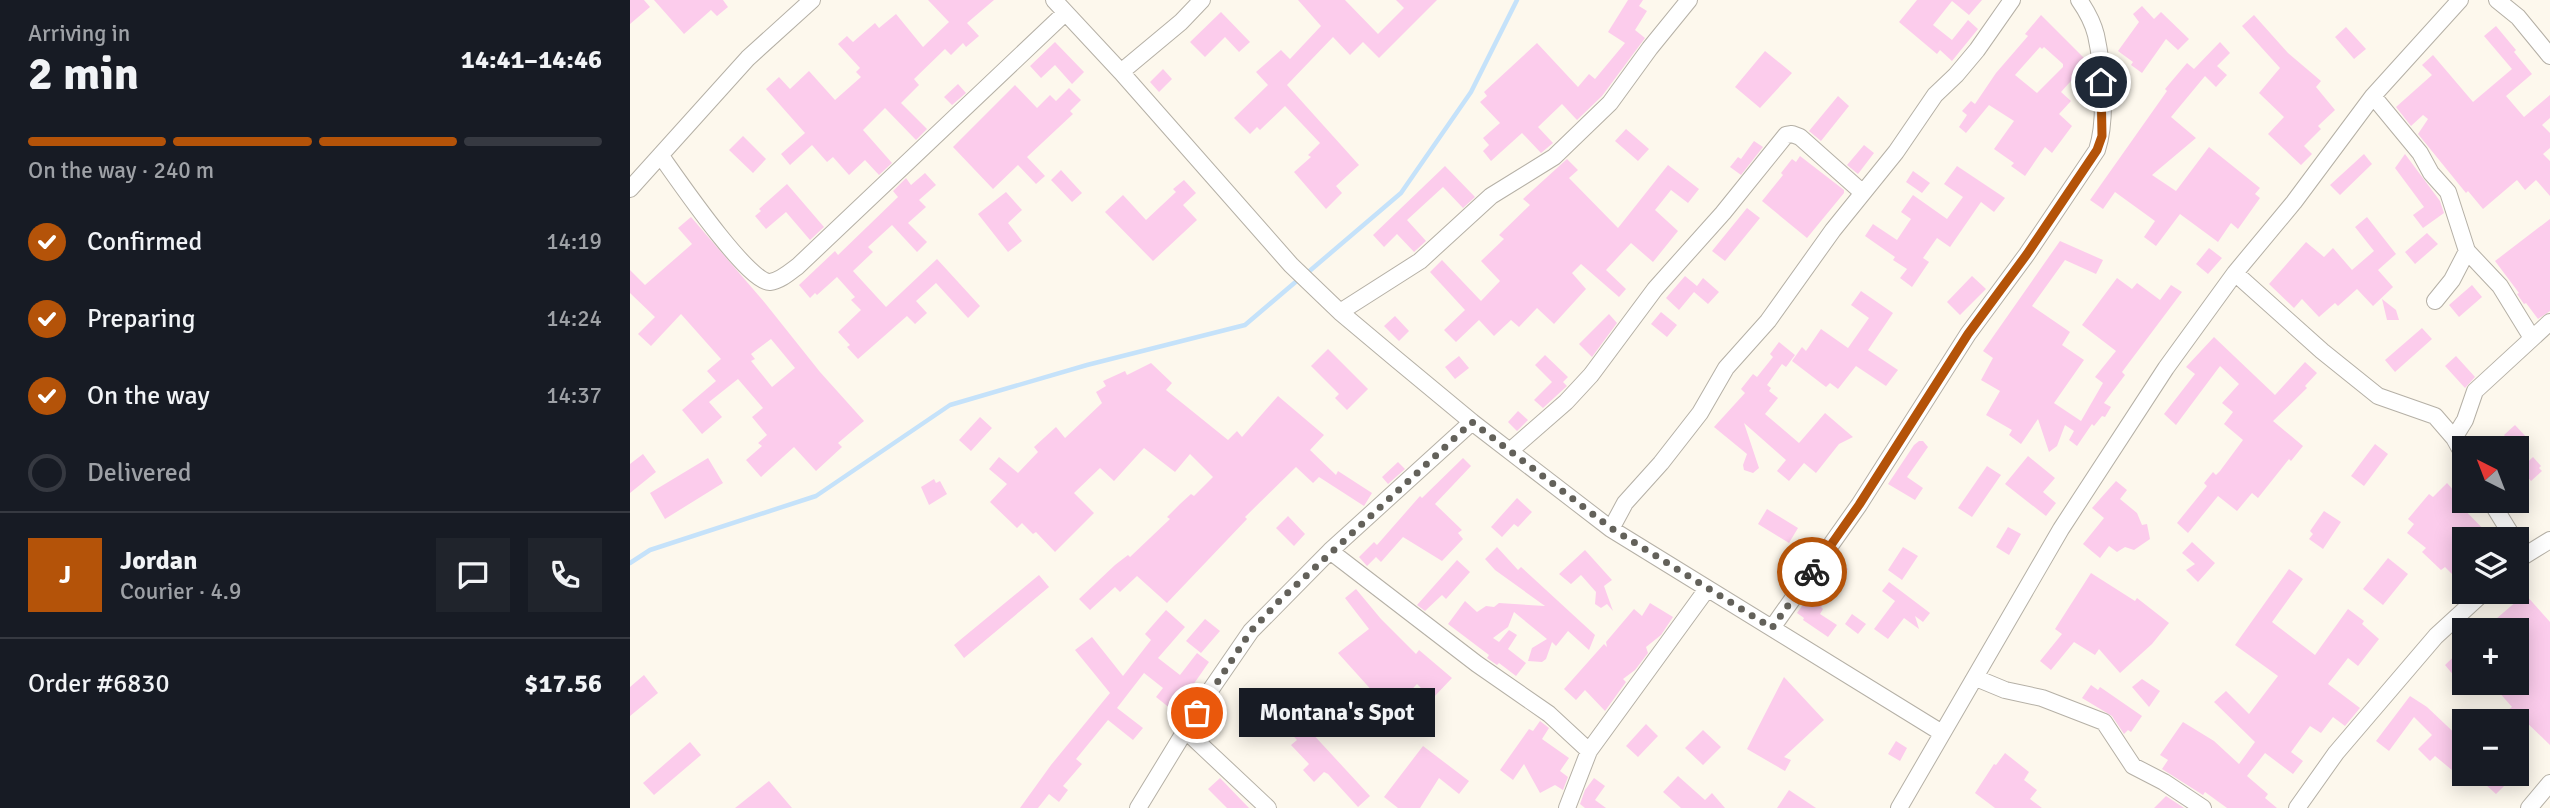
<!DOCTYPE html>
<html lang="en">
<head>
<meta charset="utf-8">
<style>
  :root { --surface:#171b24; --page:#20242c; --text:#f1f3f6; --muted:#9ea1a6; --line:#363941; --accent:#b45309 }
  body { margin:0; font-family:Signika,sans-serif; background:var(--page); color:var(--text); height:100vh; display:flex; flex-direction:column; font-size:26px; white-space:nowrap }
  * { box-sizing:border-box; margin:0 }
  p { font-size:23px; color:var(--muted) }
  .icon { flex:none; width:38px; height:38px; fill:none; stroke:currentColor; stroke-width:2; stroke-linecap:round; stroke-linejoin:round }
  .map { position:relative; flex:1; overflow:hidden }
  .drawer { display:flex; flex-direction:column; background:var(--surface); width:630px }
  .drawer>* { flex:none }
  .needle { width:46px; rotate:318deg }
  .controls { position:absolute; left:1822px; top:436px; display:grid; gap:14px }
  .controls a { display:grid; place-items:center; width:77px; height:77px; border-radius:0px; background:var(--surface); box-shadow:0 4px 18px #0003; font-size:35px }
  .pin { position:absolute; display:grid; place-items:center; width:60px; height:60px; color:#fff; margin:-30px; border:4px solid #fff; border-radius:50%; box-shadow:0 2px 7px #0007 }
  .courier { position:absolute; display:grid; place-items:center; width:70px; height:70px; margin:-35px; border:5px solid #b45309; border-radius:50%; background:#fff; color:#222; box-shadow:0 2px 9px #0007 }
  .bubble { position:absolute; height:49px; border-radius:0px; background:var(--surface); box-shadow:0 4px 18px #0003; font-size:23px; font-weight:800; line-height:49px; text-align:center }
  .headline em { font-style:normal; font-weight:800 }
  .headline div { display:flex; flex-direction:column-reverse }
  .headline { display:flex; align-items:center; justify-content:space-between; height:119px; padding:0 28px }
  h1 { font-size:46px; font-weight:800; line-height:52px }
  .bar { display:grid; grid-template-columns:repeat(4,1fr); gap:10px 7px; align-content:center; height:84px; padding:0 28px }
  .bar i { height:9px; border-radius:5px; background:var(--line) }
  .bar .on { background:var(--accent) }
  .bar p { grid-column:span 4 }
  .line { display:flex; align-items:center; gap:18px; padding:0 28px; border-top:2px solid var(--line) }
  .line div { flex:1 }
  .round { display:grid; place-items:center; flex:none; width:74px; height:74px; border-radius:0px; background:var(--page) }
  ol { padding:0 28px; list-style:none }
  li { display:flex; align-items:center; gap:21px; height:77px }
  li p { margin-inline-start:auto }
  li .icon { padding:7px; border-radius:50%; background:var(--accent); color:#fff; stroke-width:4 }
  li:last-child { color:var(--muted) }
  li i { width:38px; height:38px; border:4px solid var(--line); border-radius:50% }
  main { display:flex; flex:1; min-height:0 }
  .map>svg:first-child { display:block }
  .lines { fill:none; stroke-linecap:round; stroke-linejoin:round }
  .stream { stroke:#c5e2fa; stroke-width:4.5 }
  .building { fill:#fcccec; fill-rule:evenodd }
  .minor-casing { stroke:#b5b0a6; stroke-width:18 }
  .minor { stroke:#fff; stroke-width:16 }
  .done { stroke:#63615a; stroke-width:7; stroke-dasharray:0 12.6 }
  .route { stroke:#b45309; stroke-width:9 }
</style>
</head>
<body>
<main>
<section class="drawer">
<div class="headline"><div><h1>2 min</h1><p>Arriving in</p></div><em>14:41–14:46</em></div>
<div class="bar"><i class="on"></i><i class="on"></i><i class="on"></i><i></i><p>On the way · 240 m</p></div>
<ol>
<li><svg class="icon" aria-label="check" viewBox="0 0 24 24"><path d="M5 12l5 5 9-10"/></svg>Confirmed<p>14:19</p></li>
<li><svg class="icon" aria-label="check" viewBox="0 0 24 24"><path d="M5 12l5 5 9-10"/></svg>Preparing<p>14:24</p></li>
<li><svg class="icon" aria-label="check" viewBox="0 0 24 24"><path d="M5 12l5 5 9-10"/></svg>On the way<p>14:37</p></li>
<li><i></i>Delivered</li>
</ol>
<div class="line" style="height:126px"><b class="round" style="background:var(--accent);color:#fff">J</b><div><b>Jordan</b><p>Courier · 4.9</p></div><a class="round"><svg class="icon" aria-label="chat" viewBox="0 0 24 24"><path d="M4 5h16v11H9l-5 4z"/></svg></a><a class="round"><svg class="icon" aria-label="phone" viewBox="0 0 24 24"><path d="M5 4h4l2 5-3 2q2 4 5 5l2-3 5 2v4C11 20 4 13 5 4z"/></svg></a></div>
<div class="line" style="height:91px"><div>Order #6830</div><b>$17.56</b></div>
</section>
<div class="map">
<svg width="1920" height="808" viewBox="0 0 1920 808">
  <rect width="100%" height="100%" fill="#fdf8ed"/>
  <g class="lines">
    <path class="stream" d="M676 274 771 193 841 92 887 0
      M0 563 20 550 186 496 320 405 457 365 615 325 669 279"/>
  </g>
  <path class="building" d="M0 0H14L20 7 0 24Z
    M24 0H93L98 7 87 16 81 10 54 34Z
    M298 0H364L337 23 349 36 336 47 333 43 321 55 315 49 284 79 289 85 271 103 297 129 286 140 255 108 233 130 262 163 249 175 235 160 219 175 203 157 197 162 182 145 160 165 151 154 175 133 136 89 149 77 160 89 179 71 205 100 231 77 226 72 230 68 208 44 217 36 223 42 245 23 249 28 266 14 293 47 319 22Z
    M668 0H715L748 34 774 8 766 0H807L749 58 733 42 720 55 703 37 657 85 729 165 706 186 712 193 696 209 664 172 681 157 678 155 690 143 655 106 630 130 627 127 620 134 604 118 638 85 626 72 651 50 660 59 691 26Z
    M998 0H1013L1009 6 1017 11 1005 30 1015 38 972 96 947 120 932 104 908 127 923 143 911 153 892 133 861 161 853 151 859 145 853 138 870 123 850 102 857 96 854 92 907 43 948 87 959 74 965 79 995 43 978 32Z
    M1287 0H1352L1339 15 1322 1 1303 25 1322 40 1338 20 1348 29 1322 61 1310 50 1307 54 1269 22Z
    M1512 6 1524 19 1531 12 1559 39 1548 50 1536 39 1512 73 1501 65 1503 62 1488 51 1509 22 1503 14Z
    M591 12 620 42 609 52 595 37 575 57 560 42Z
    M1411 15 1458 62 1431 92 1441 101 1429 114 1442 126 1422 153 1415 147 1395 176 1381 166 1384 163 1364 149 1384 121 1359 105 1336 133 1329 127 1337 115 1332 111 1341 101 1345 104 1366 73 1398 36 1395 34ZM1410 47 1412 49 1414 47 1433 64V67L1407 93 1385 75Z
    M1624 15 1658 53 1691 81 1686 87 1705 110 1688 126 1691 129 1674 146 1682 154 1671 165 1638 134 1654 117 1629 93 1650 68 1612 26Z
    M1866 26 1886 50 1884 52 1902 74 1876 96 1894 117 1920 95V118L1912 125 1920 133V148L1913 154 1920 161V196L1906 180 1895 190 1887 180 1853 209 1838 191 1836 193 1788 134 1798 119 1793 115 1781 126 1766 107 1802 75 1792 65 1803 55 1843 102 1882 69 1854 36Z
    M1716 27 1736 49 1724 59 1705 37Z
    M425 42 454 72 442 84 425 65 411 78 400 66Z
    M1590 42 1600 53 1587 66 1597 75 1586 87 1575 76 1541 117 1566 138 1522 175 1546 191 1579 147 1630 188 1625 194 1630 198 1608 229 1601 223 1588 242 1550 214 1526 246 1514 237 1525 221 1485 192 1473 209 1460 200 1537 91 1535 89 1557 63 1564 69Z
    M1135 51 1162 73 1130 108 1105 87Z
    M533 69 542 79 529 92 520 82Z
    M328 84 336 93 322 105 314 97Z
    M385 85 407 108 420 95 426 101 439 88 451 100 440 111 443 114 397 157 415 176 406 184 388 165 363 189 323 147Z
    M1208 96 1219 106 1191 141 1179 131Z
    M996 129 1019 149 1008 161 985 141Z
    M113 136 136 159 123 173 99 150Z
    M1124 141 1133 147 1111 175 1100 167 1108 157 1111 159Z
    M1234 145 1244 153 1228 174 1217 165Z
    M1734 154 1742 164 1710 195 1700 185Z
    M1775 154 1810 201 1814 213 1793 228 1783 215 1794 207 1765 168Z
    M1170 156 1214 190V193L1177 238 1132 201 1153 175 1151 173 1162 159 1166 162Z
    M937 159 948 170 939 178 988 228 1038 165 1069 189 1058 203 1041 190 1025 210 1048 231 1023 262 1001 243 976 270 996 289 989 297 951 264 942 273 956 289 924 324 907 308 889 327 881 320 864 336 849 320 826 342 814 330 835 310 800 272 812 260 851 301 870 281 851 261 874 239 869 235 900 205 893 199Z
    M815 166 845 197 833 208 813 187 777 220 796 241 784 252 767 234 754 247 743 235Z
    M1327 166 1375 198 1364 212 1351 202 1320 247 1307 238 1293 258 1299 262 1282 287 1270 278 1277 269 1263 260 1265 257 1235 236 1243 224 1267 240 1281 219 1271 212 1283 195 1317 219 1333 197 1314 184Z
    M431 170 452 193 442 202 421 180Z
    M1283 171 1300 183 1292 193 1276 182Z
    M295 173 306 185 289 200 296 207 278 223 297 242 287 252 262 225 238 247 243 252 223 271 256 307 307 259 350 306 338 318 306 283 286 301 297 313 285 324 277 316 228 359 217 347 220 345 208 332 231 310 221 300 225 297 207 277 187 295 185 293 180 298 169 285 205 251 208 255 268 197 263 191 276 178 281 185Z
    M554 180 566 193 553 205 567 220 523 261 475 212 493 195 516 220 546 192 543 189Z
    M157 184 194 227 180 240 156 212 136 229 125 216 131 211 129 209Z
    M376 192 392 210 378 223 392 241 378 252 348 214Z
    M1117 208 1130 218 1095 261 1082 251Z
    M61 217 135 303 190 372 234 421 208 443 212 447 186 471 164 447 131 477 116 460 132 446 128 443 137 435 122 417 133 408 108 379 79 402 92 417 72 434 52 410 86 381 77 371 91 359 51 314 21 346 8 334 25 317 0 293V270L15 285 62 244 48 228ZM141 339 165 368 142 387 121 361 125 359 121 354Z
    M1737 217 1766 254 1748 270 1763 287 1743 306 1727 289 1708 306 1705 303 1689 317 1672 299 1664 308 1639 284 1676 242 1694 257 1703 248 1722 270 1744 251 1725 227Z
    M1920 219V311L1908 319 1896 303 1894 304 1887 294 1889 293 1865 261Z
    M1797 233 1808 244 1785 264 1775 252Z
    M1430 241 1473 260 1466 274 1435 260 1402 306 1440 332 1432 345 1454 360 1424 403 1451 421 1473 383 1465 377 1486 351 1452 325 1487 278 1502 289 1507 283 1530 300 1541 285 1552 292 1492 372 1495 375 1474 403 1481 407 1475 417 1472 416 1464 426 1462 424 1447 446 1439 440 1444 431 1435 425 1427 446 1419 452 1408 419 1391 444 1379 435 1382 430 1356 415 1370 391 1351 380 1363 358 1353 351Z
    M1579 248 1592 258 1578 274 1566 264Z
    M1055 276 1067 286 1073 278 1089 292 1078 304 1064 292 1049 310 1036 298Z
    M1342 276 1356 289 1330 315 1317 302Z
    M1842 285 1852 297 1829 317 1819 305Z
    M1231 291 1263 313 1238 350 1268 370 1256 386 1226 366 1208 389 1200 383 1196 387 1162 361 1172 347 1176 351 1191 329 1218 348 1239 318 1221 305Z
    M1752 299 1766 310 1769 320H1757Z
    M1031 312 1047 325 1037 337 1021 324Z
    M979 314 987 323 962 357 949 344Z
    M765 316 779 331 769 341 754 326Z
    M1792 328 1802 339 1765 372 1755 360Z
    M1584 337 1645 395 1675 362 1687 373 1675 386 1677 388 1643 421 1673 446 1661 461 1659 459 1628 498 1622 493 1607 511 1588 496 1558 533 1547 523 1577 486 1574 483 1583 472 1586 475 1590 471 1613 440 1594 424 1603 412 1592 403 1609 384 1590 366 1546 425 1534 414 1565 374 1556 367Z
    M1149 342 1165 355 1156 367 1152 364 1137 385 1141 388 1139 391 1148 398 1135 414 1169 443 1195 413 1223 437 1209 444 1186 473 1174 463 1159 481 1147 471 1156 460 1114 423 1129 468 1123 473 1114 470 1113 465 1117 454 1084 427 1115 393 1111 389 1123 374 1127 377 1143 357 1140 354Z
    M698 349 738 389 717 410 705 398 709 394 681 366Z
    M915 355 938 377 933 382 937 386 913 408 904 400 922 382 905 365Z
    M829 356 839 368 825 379 815 367Z
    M1826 356 1845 377 1835 388 1815 366Z
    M521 363 542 383 536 390 598 440 607 431 612 437 648 396 694 435 680 450 706 475 708 471 742 493 734 506 689 477 683 483 666 467 615 517 617 519 537 603 507 576 490 592 485 587 460 610 449 599 485 565 498 555 500 557 540 519 537 517 550 504 561 494 564 496 583 477 560 454 545 472 514 448 484 481 470 468 444 493 464 513 425 552 406 532 403 534 392 523 387 528 360 502 377 484 359 469 369 457 388 473 408 452 404 447 426 427 435 438 472 403 466 392 476 386 473 381 495 371 497 375Z
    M888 411 898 420 887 431 878 422Z
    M350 417 362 428 341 451 329 440Z
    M1885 425 1899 440 1888 451 1874 435Z
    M1289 441H1293L1298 447 1277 477 1293 488 1285 500 1258 484 1284 445Z
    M1745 444 1758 454 1734 486 1721 476Z
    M13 454 26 472 0 493V464Z
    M1398 456 1425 478 1413 492 1426 503 1416 516 1375 484Z
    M1903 457 1911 466 1909 468 1912 471 1901 481 1890 469Z
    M78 458 93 483 35 519 20 493Z
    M833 458 841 466 805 504 832 530 828 533 833 539 812 561 773 537 751 562 746 557 737 566 729 557 744 542 747 545 790 496 792 498Z
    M768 462 775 469 758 484 752 477Z
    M1357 466 1371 475 1342 517 1328 508Z
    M304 479 306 483 310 481 317 494 299 505 291 487Z
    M1486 481 1497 490 1490 499 1507 513 1512 525 1517 524 1520 539 1504 550 1495 547 1487 552 1479 546 1470 558 1453 544 1474 518 1462 508Z
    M1817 483 1826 493 1822 497 1863 539H1834V574L1828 580 1815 567 1811 570 1792 552 1796 548 1777 533 1784 524 1778 519 1799 494 1803 497Z
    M887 498 902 512 888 527 884 524 872 537 861 527Z
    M1137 509 1168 528 1159 543 1128 524Z
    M1694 511 1711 522 1693 549 1679 539 1683 534 1680 531Z
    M658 516 675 534 664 546 646 528Z
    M1378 527 1391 534 1379 555 1366 547Z
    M1562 542 1585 563 1568 582 1556 570 1565 564 1552 553Z
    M867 547 888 570 891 567 965 635 959 650 938 631 926 646 922 642 916 659 912 662 898 661 902 648 917 639 884 612 878 627 863 638 869 642 879 630 887 635 878 649 896 663 886 676 869 663 867 665 857 658 859 655 818 624 835 601 847 612 856 606 864 607 869 603 915 606 865 570 855 559Z
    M1273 547 1288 556 1272 580 1258 570Z
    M955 550 982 580 974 586 983 611 977 604 971 608 965 604 966 592 951 575 941 584 929 574Z
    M1758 558 1778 574 1753 605 1733 589Z
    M1205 559 1218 569 1191 607 1193 609 1190 614 1207 625 1198 637 1173 620 1174 618 1167 613Z
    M827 560 840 572 816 599 812 595 795 611 787 605Z
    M1659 569 1673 579 1642 622 1685 655 1718 609 1734 621 1732 624 1749 639 1728 666 1718 658 1698 684 1730 708 1715 726 1703 717 1691 733 1680 726 1661 752 1673 761 1663 774 1635 753 1617 776 1638 794 1635 798 1647 808H1597L1575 792 1573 795 1532 769 1538 760 1530 755 1553 722 1584 741 1609 764 1625 742 1584 702 1596 691 1619 714 1648 676 1605 645Z
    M1461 573 1505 601 1507 598 1539 623 1522 644 1490 673 1469 649 1465 655 1444 642 1421 670 1410 661 1432 634 1425 629Z
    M409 575 419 587 334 658 324 645Z
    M1259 582 1300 613 1293 622 1285 616 1289 629 1274 618 1258 639 1244 629 1265 601 1252 591Z
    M726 589 751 619 786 654 789 650 822 678 802 699 787 684 764 708 759 704 734 730 722 718 745 694 708 653 739 629 715 598Z
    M1895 594 1920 622V745L1892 718 1888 721H1864L1882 707 1860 682H1886V630H1876L1866 619Z
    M1020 603 1043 617 1031 635 1016 647 1018 653 1005 670 993 679 996 682 975 711 955 690 946 700 934 689 974 644 977 647 976 642 1004 609 1012 616Z
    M536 610 555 627 528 658 550 675 567 653 579 662 563 685V688L567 691 551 717 526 697 533 688 514 673 487 708 513 728 503 740 478 720 446 759 452 764 433 786 438 790 429 802 419 794 408 808H390L421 765 480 693 445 650 462 637 493 676 521 640 515 634Z
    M1222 614 1236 624 1228 634 1215 624Z
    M575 619 590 631 571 653 556 641Z
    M1834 647V669L1825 677 1815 665Z
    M14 675 28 693 0 716V687Z
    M1154 677 1194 720 1154 757 1161 760 1155 771 1117 749Z
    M1512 679 1530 691 1519 707 1502 687Z
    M1461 685 1468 690 1470 687 1512 716 1501 732 1498 730 1494 734 1482 716 1452 698Z
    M1780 696 1797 707 1834 742V780L1805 756 1800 761 1788 749 1802 735 1784 717 1759 751 1746 741Z
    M668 718 740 796 728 807 698 774 694 772 684 782 673 770 679 764 661 745 667 740 656 728Z
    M910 721 919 728 912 739 939 758 930 771 938 777 933 790 925 785 910 793 894 764 883 780 870 770 899 729 903 731Z
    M1016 724 1028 736 1008 757 996 746Z
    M1073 730 1091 747 1073 765 1055 748Z
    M1266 741 1277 748 1270 761 1258 754Z
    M60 742 71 755 24 795 13 783Z
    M793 746 839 781 829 794 809 778 790 808H768L754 797Z
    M1375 753 1399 772 1394 780 1407 790 1400 799 1412 808H1365L1345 793 1364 764 1366 765Z
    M1844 774H1871L1879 781 1866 794Z
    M1048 776 1075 800 1082 793 1095 808H1051L1033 792Z
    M590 778 619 808H597L578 789Z
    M964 778 975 786 965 800 976 808H955L950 804 955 790Z
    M139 781 162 808H105Z
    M1159 790 1186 808H1147Z
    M1536 796 1554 808H1524Z"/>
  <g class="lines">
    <g class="minor-casing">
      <path id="minor" d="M424 0 491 72 661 265 710 312 766 359 842 422 981 529 1312 733
        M1867 0 1888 17 1920 56
        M491 72 551 22 572 0
        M1743 96 1790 153 1801 173 1818 192 1837 251 1870 286 1902 338
        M31 156C46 177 119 284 140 282 150 281 160 272 168 266L435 13
        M0 189 118 58 182 0
        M1605 273 1692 351 1748 396 1805 416 1824 438 1834 456
        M1805 301 1822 280 1837 251
        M710 312 790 261 861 196 924 157 980 103 1020 48 1059 0
        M1824 438 1835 420 1845 391 1920 322
        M881 450 936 402 961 375 1025 289 1093 213 1156 135 1162 134 1170 137 1233 193
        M1860 500 1884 539
        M981 529 995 503 1031 463 1070 413 1096 368 1138 321 1203 230 1266 152 1305 95 1326 75 1347 50 1382 0
        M700 551 847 664 919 714 959 751
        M1886 561 1920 540
        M1142 628 1229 505 1338 334 1397 254 1467 150C1477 120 1473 67 1466 35 1463 23 1456 10 1449 0
        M1346 678 1375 690 1412 698 1474 722 1503 766 1534 782 1573 808
        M557 732 638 808
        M508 808 577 695 621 631 700 551 842 422
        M937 808 959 751 1077 589
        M1269 808 1431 529 1536 368 1605 273 1664 202 1743 96 1830 0
        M1667 808 1706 753 1806 636 1854 592
        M1899 808 1920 783"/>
    </g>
    <use href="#minor" class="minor"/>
  </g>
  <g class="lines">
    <path class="done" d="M567 713 621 631 650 600 842 422 981 528 1142 628 1182 572"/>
    <path class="route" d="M1182 572 1229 505 1338 334 1397 254 1467 150 1472 136 1471 82"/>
  </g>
</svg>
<div class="controls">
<a><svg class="needle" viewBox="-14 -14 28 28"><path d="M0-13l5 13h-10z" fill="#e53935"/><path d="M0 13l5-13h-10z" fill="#9ea1a6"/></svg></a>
<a><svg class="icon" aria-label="layers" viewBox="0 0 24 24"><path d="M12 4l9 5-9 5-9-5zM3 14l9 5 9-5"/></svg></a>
<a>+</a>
<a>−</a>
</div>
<div class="pin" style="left:567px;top:713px;background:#ea580c"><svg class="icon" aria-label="bag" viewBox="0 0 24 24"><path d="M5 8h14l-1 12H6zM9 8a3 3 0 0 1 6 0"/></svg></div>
<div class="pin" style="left:1471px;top:82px;background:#1f2937"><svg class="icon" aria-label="home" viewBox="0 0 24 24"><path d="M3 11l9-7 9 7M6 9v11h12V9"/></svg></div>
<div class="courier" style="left:1182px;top:572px"><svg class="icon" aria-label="bike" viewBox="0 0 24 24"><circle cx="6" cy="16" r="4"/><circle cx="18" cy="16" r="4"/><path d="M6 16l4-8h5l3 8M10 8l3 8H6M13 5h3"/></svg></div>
<div class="bubble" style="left:609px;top:688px;width:196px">Montana's Spot</div>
</div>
</main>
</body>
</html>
